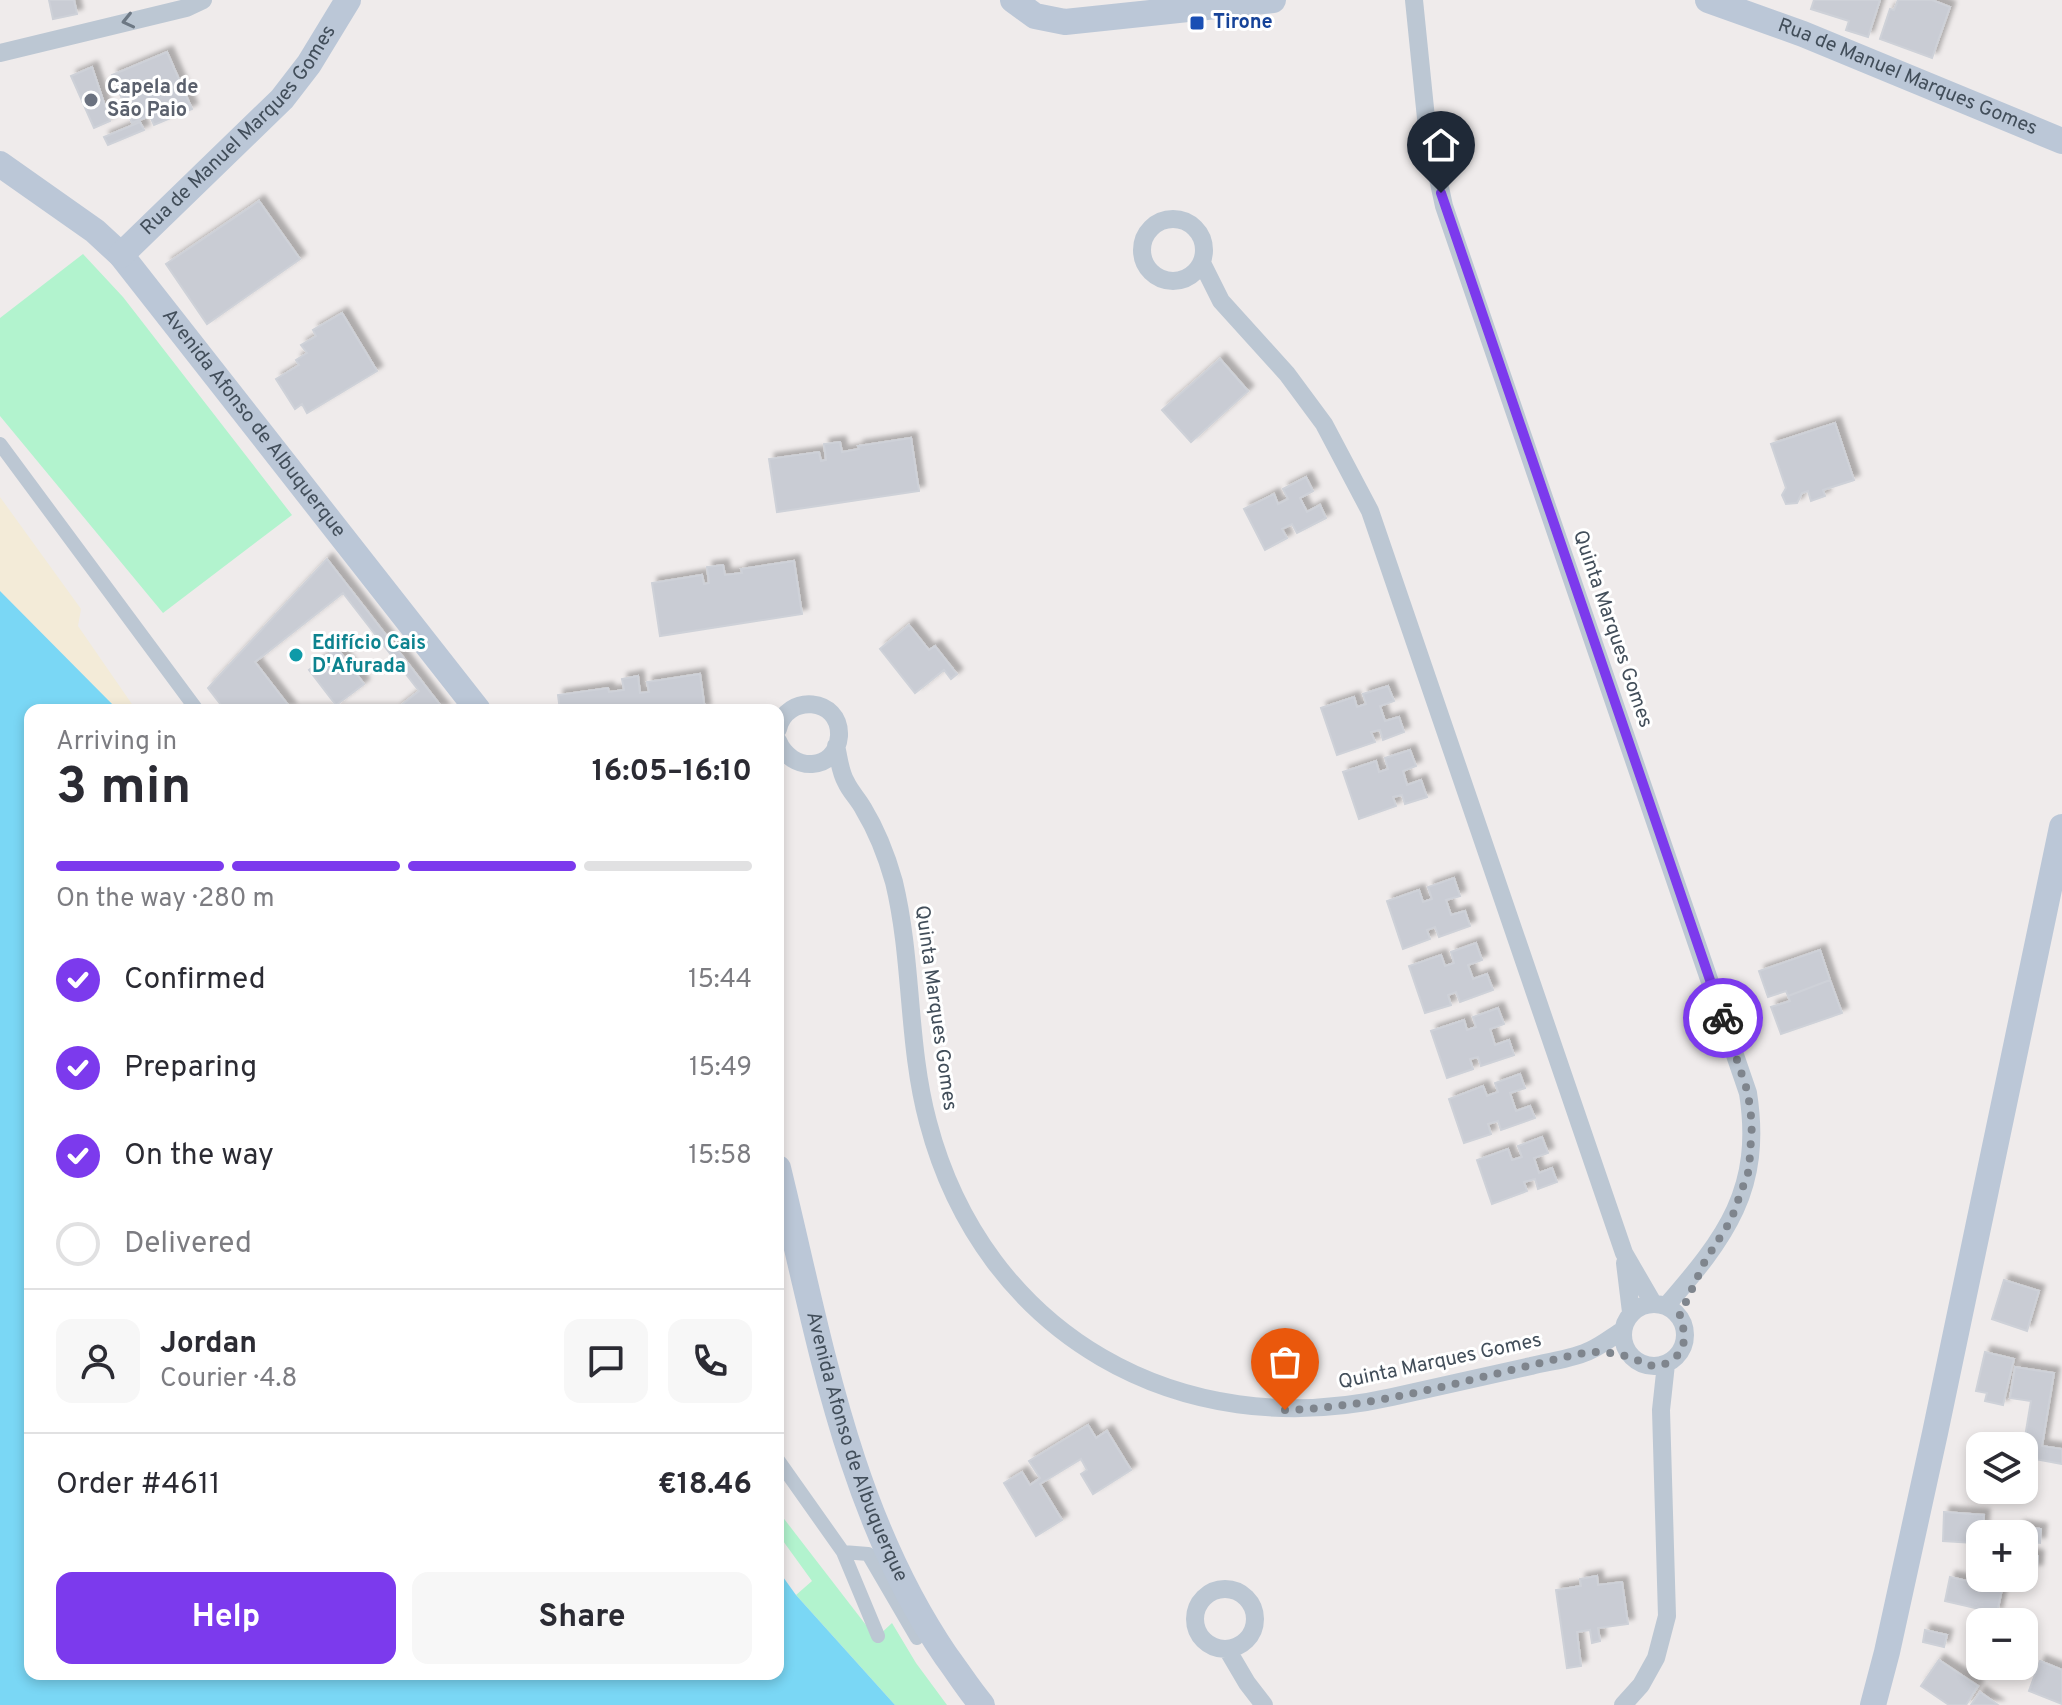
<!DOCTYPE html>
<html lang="en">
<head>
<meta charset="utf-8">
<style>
  :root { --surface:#fff; --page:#f7f7f7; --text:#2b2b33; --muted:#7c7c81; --line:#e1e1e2; --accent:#7c3aed }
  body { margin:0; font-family:Overpass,sans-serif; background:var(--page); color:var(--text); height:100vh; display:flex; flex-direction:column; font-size:30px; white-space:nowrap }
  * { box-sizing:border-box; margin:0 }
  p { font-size:26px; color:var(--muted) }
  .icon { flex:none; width:44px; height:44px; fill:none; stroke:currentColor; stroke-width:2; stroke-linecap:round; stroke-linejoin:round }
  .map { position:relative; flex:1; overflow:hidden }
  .panel { position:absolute; left:24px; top:704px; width:760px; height:976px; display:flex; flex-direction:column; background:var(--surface); border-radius:16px; box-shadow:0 4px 12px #0003 }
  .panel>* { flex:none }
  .fabs { position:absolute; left:1966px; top:1432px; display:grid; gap:16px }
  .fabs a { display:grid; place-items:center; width:72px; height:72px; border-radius:16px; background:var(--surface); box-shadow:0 4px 12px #0003; font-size:40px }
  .pin { position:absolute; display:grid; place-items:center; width:68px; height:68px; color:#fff; margin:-82px -34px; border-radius:50% 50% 50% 0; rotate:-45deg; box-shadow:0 0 8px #0007 }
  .pin .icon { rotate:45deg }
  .courier { position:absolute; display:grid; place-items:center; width:80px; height:80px; margin:-40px; border:6px solid #7c3aed; border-radius:50%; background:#fff; color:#222; box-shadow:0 2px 10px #0007 }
  .overview em { font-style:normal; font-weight:700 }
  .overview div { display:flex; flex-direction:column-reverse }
  .overview { display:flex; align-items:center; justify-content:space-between; height:136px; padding:0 32px }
  h1 { font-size:52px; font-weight:700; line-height:60px }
  .bar { display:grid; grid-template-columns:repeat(4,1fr); gap:12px 8px; align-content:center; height:96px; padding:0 32px }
  .bar i { height:10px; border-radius:6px; background:var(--line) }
  .bar .selected { background:var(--accent) }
  .bar p { grid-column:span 4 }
  .line { display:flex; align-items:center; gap:20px; padding:0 32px; border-top:2px solid var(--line) }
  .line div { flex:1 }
  .round { display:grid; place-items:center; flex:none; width:84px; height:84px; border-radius:16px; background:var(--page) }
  ol { padding:0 32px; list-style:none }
  li { display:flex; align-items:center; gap:24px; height:88px }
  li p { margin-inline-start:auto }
  li .icon { padding:8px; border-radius:50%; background:var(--accent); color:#fff; stroke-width:4 }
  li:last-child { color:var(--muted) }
  li i { width:44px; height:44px; border:4px solid var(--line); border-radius:50% }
  .action { display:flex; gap:16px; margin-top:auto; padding:16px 32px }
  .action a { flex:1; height:92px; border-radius:16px; background:var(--accent); color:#fff; font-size:32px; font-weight:700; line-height:92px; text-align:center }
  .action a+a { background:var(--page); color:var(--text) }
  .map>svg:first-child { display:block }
  .green { fill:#b2f3ce }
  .sand { fill:#f3ebd8 }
  .water { fill:#7ad7f5 }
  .building { fill:#c9ccd4; stroke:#ced1d8; stroke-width:2; fill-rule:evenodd; filter:url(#shadow) }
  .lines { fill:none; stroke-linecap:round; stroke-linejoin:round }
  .pedestrian { stroke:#bcc7d3; stroke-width:14 }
  .minor { stroke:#bcc7d3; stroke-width:18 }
  .secondary { stroke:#bbc7d7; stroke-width:26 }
  .oneway { stroke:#6d7884 }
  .done { stroke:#7f858d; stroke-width:8; stroke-dasharray:0 14.4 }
  .route { stroke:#7c3aed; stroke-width:10 }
  .transit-dot { fill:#1a4fb4; stroke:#fff; stroke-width:3 }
  .worship-dot { fill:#6b7280; stroke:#fff; stroke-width:3 }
  .culture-dot { fill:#0f9aa8; stroke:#fff; stroke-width:3 }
  .labels { text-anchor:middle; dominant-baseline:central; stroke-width:6; stroke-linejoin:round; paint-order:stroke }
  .transit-label { font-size:20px; font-weight:bold; fill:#164399; stroke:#fff; text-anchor:start }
  .street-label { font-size:20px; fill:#424e5a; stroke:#fff }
  .worship-label { font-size:20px; font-weight:bold; fill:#5b616d; stroke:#fff; text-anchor:start }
  .culture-label { font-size:20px; font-weight:bold; fill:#0d838f; stroke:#fff; text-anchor:start }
</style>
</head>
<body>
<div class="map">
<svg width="2062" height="1705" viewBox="0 0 2062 1705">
  <defs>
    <filter id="shadow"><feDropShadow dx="5.5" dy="-5.5" stdDeviation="2" flood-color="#0004"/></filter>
  </defs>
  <rect width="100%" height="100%" fill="#efebeb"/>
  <path class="green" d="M83 254 123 297 292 515 163 613 0 416V318Z
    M778 1511 876 1638 892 1623 916 1663 947 1705H895L796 1595 812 1581 778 1534Z"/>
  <path class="sand" d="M0 497 81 609 78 626 136 710H118L0 591Z"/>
  <path class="water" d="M0 591 118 710H30V1674H778V1570L796 1595 895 1705H0Z"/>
  <path class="building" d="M49 0H74L77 14 53 19Z
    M1814 0H1880L1868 37 1846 30 1849 21 1811 9Z
    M1898 0H1932L1950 7 1932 58 1880 39 1890 9 1894 10Z
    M167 52 192 109 154 125 150 116 132 123 112 75Z
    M92 67 110 121 94 128 71 76Z
    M140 122 144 130 108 145 104 137Z
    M259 201 300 259 207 324 166 264Z
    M342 313 377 371 307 413 302 404 295 409 276 379 299 365 296 360 307 353 301 345 316 336 313 330Z
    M1220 359 1248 391 1191 442 1162 410Z
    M1835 423 1854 480 1823 490 1825 496 1811 501 1808 491 1802 493 1797 503 1786 504 1782 495 1786 488 1771 444Z
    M911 438 919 491 777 512 769 459 819 452 821 461 826 460 824 444 840 442 842 452 859 449 858 446Z
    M1306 477 1313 491 1300 498 1307 512 1320 505 1326 518 1297 533 1292 524 1282 529 1287 538 1265 550 1244 509 1274 494 1278 504 1288 499 1283 489Z
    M327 559 444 710H225L208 688Z
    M794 561 802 614 660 636 652 583 702 575 704 584 709 583 707 567 723 565 725 575 742 573 741 569Z
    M343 593 419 691 395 710H292L255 662ZM337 648 364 684 336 705 309 670Z
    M909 625 929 650 935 646 957 674 951 679 944 670 915 693 880 649Z
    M700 674 705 710H560L558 695 608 688 609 692 624 690 622 679 638 676 640 693 649 692 647 682Z
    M1388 686 1394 701 1380 706 1385 721 1399 717 1404 732 1383 740 1380 730 1371 732 1375 742 1337 755 1321 708 1354 697 1357 707 1366 704 1363 694Z
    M1410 750 1416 766 1403 771 1407 785 1421 780 1427 797 1405 804 1402 795 1393 797 1396 806 1359 819 1343 772 1376 761 1379 772 1388 769 1385 758Z
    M1454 878 1460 896 1446 900 1451 915 1465 911 1470 926 1439 937 1435 927 1427 930 1430 939 1403 949 1387 901 1419 890 1423 902 1432 899 1428 887Z
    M1476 943 1482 960 1468 965 1473 979 1487 974 1493 990 1460 1002 1456 992 1448 995 1451 1005 1425 1013 1409 966 1441 955 1445 966 1454 963 1451 952Z
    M1820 950 1830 980 1788 996 1786 991 1768 997 1759 971Z
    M1830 980 1842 1013 1781 1034 1771 1007 1790 1001 1788 996Z
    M1498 1008 1504 1024 1490 1029 1495 1045 1509 1040 1514 1055 1481 1066 1478 1057 1470 1059 1473 1069 1447 1078 1431 1031 1464 1020 1467 1030 1476 1027 1473 1017Z
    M1520 1074 1525 1088 1510 1093 1516 1111 1530 1106 1535 1118 1501 1130 1498 1121 1488 1124 1491 1134 1464 1143 1449 1099 1483 1086 1487 1096 1498 1092 1495 1083Z
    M1542 1137 1548 1153 1534 1158 1539 1173 1552 1168 1557 1182 1538 1189 1535 1179 1524 1182 1527 1191 1492 1204 1477 1160 1508 1149 1512 1160 1522 1157 1518 1146Z
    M2004 1280 2039 1291 2027 1331 1992 1319Z
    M1985 1352 2014 1359 2003 1405 1985 1401 1987 1393 1976 1391Z
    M2015 1367 2054 1373 2042 1446 2062 1449V1464L2024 1457V1446H2020L2021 1442 2024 1443 2031 1401 2010 1398Z
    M1088 1425 1096 1438 1107 1431 1131 1470 1093 1494 1081 1474 1087 1470 1081 1459 1040 1484 1062 1520 1036 1536 1004 1483 1022 1472 1030 1485 1040 1478 1029 1461Z
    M1980 1453V1476L1970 1477 1968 1454Z
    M1944 1512 1984 1515 1983 1531H1974V1543L1943 1541Z
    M2019 1526 2041 1529 2040 1543 2024 1541V1534H2018Z
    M2024 1554 2038 1556 2037 1570 2024 1569Z
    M1597 1576 1598 1585 1622 1582 1628 1624 1598 1628 1600 1641 1592 1643 1590 1630 1577 1632 1581 1666 1567 1668 1556 1590 1581 1586 1580 1579Z
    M1950 1577 2002 1589 1997 1613 1945 1601Z
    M1925 1630 1947 1635 1944 1647 1923 1642Z
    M1939 1660 1978 1686 1966 1705H1949L1921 1686Z
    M2040 1661 2062 1670V1704L2029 1691Z
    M1980 1692 1998 1705H1971Z"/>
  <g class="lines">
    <path class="pedestrian" d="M0 444 197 710
      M778 1460 843 1552 868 1554 917 1638
      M843 1552 878 1636"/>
    <path class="minor" d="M1414 0 1427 128 1444 206 1748 1093C1763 1189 1726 1237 1666 1306
      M0 53 186 8 203 0
      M1142 250a31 31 0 1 1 62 0a31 31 0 1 1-62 0Z
      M1202 263 1221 301 1287 374 1324 424 1370 511 1624 1253 1653 1303
      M778 729C786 693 841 697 839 736 836 772 791 773 778 741
      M836 746C839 758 840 772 846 782 850 791 858 799 863 808 877 831 887 857 894 882 913 961 907 1044 928 1122 984 1335 1180 1445 1392 1397 1438 1387 1485 1376 1531 1366 1550 1361 1574 1359 1591 1350 1602 1345 1612 1337 1623 1330
      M1625 1263 1631 1312
      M1623 1335a31 31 0 1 1 62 0a31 31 0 1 1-62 0Z
      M1195 1619a30 30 0 1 1 60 0a30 30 0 1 1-60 0Z
      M1227 1649 1247 1683 1264 1705
      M1623 1705 1641 1685 1656 1658 1667 1616 1661 1410 1666 1364"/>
    <g class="secondary">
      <path d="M1013 0 1035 16 1065 22 1273 0"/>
      <path id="s1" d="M1708 0 1803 34 2062 141"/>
      <path id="s2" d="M0 164 95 231 121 255 478 710"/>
      <path id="s3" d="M121 255 282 99 309 64 348 0"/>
      <path id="s4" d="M778 1168C819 1335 847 1511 946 1656 958 1672 969 1690 982 1705"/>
      <path d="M1873 1705 1887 1652 1935 1433 2062 827"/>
    </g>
  </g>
  <defs><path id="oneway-chevron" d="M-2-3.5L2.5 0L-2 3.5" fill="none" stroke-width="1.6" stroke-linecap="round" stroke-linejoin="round" transform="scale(2)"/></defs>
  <use class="oneway" href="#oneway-chevron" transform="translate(128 21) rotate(167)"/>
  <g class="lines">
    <path class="done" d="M1285 1410C1387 1407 1485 1374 1584 1353 1596 1350 1621 1354 1632 1358 1645 1363 1653 1370 1667 1363 1686 1354 1688 1334 1679 1317L1705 1261 1731 1220 1749 1170 1752 1124 1748 1093 1723 1018"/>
    <path class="route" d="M1441 193 1723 1018"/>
  </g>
  <rect class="transit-dot" x="1189" y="15" width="16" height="16" rx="4"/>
  <circle class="worship-dot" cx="91" cy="100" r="8"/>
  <circle class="culture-dot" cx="296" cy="655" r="8"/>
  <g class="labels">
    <g class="transit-label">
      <text x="1213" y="23">Tirone</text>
    </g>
    <g class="street-label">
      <text stroke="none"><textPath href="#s1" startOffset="214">Rua de Manuel Marques Gomes</textPath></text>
      <text stroke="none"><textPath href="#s3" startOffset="172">Rua de Manuel Marques Gomes</textPath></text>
      <text stroke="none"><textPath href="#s2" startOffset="366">Avenida Afonso de Albuquerque</textPath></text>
      <text transform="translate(1612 629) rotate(71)">Quinta Marques Gomes</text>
      <text transform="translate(935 1008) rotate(82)">Quinta Marques Gomes</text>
      <text transform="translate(1440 1362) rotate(-12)">Quinta Marques Gomes</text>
      <text stroke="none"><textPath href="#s4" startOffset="290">Avenida Afonso de Albuquerque</textPath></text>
    </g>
    <g class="worship-label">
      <text x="107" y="88">Capela de<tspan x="107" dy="23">São Paio</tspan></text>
    </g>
    <g class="culture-label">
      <text x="312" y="644">Edifício Cais<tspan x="312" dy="23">D'Afurada</tspan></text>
    </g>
  </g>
</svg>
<div class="fabs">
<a><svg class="icon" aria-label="layers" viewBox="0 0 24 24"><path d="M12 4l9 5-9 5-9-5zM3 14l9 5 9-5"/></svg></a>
<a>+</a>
<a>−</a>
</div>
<div class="pin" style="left:1285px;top:1410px;background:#ea580c"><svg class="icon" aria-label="bag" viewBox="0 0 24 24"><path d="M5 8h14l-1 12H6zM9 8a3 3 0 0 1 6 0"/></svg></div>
<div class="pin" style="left:1441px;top:193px;background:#1f2937"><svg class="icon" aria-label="home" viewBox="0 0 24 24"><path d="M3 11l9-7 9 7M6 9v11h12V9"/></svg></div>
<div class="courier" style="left:1723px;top:1018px"><svg class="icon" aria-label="bike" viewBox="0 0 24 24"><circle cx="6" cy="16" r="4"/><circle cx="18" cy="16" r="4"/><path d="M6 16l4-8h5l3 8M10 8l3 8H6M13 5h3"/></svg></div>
<section class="panel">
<div class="overview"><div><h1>3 min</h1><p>Arriving in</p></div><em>16:05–16:10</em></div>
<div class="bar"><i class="selected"></i><i class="selected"></i><i class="selected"></i><i></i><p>On the way · 280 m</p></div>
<ol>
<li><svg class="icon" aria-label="check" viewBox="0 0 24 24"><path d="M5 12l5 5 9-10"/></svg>Confirmed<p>15:44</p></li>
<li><svg class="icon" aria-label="check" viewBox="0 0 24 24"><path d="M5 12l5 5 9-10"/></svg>Preparing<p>15:49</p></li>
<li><svg class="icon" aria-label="check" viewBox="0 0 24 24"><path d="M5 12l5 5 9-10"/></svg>On the way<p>15:58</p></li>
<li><i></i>Delivered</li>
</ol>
<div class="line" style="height:144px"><a class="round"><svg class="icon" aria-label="person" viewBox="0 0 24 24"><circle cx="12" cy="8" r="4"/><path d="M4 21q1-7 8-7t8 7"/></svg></a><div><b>Jordan</b><p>Courier · 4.8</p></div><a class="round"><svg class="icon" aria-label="chat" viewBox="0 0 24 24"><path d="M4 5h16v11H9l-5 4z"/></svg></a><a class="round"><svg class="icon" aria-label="phone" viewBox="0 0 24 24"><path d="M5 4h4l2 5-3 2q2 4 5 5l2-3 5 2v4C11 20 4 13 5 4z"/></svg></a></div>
<div class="line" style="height:104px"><div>Order #4611</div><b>€18.46</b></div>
<div class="action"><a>Help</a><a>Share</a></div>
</section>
</div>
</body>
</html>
